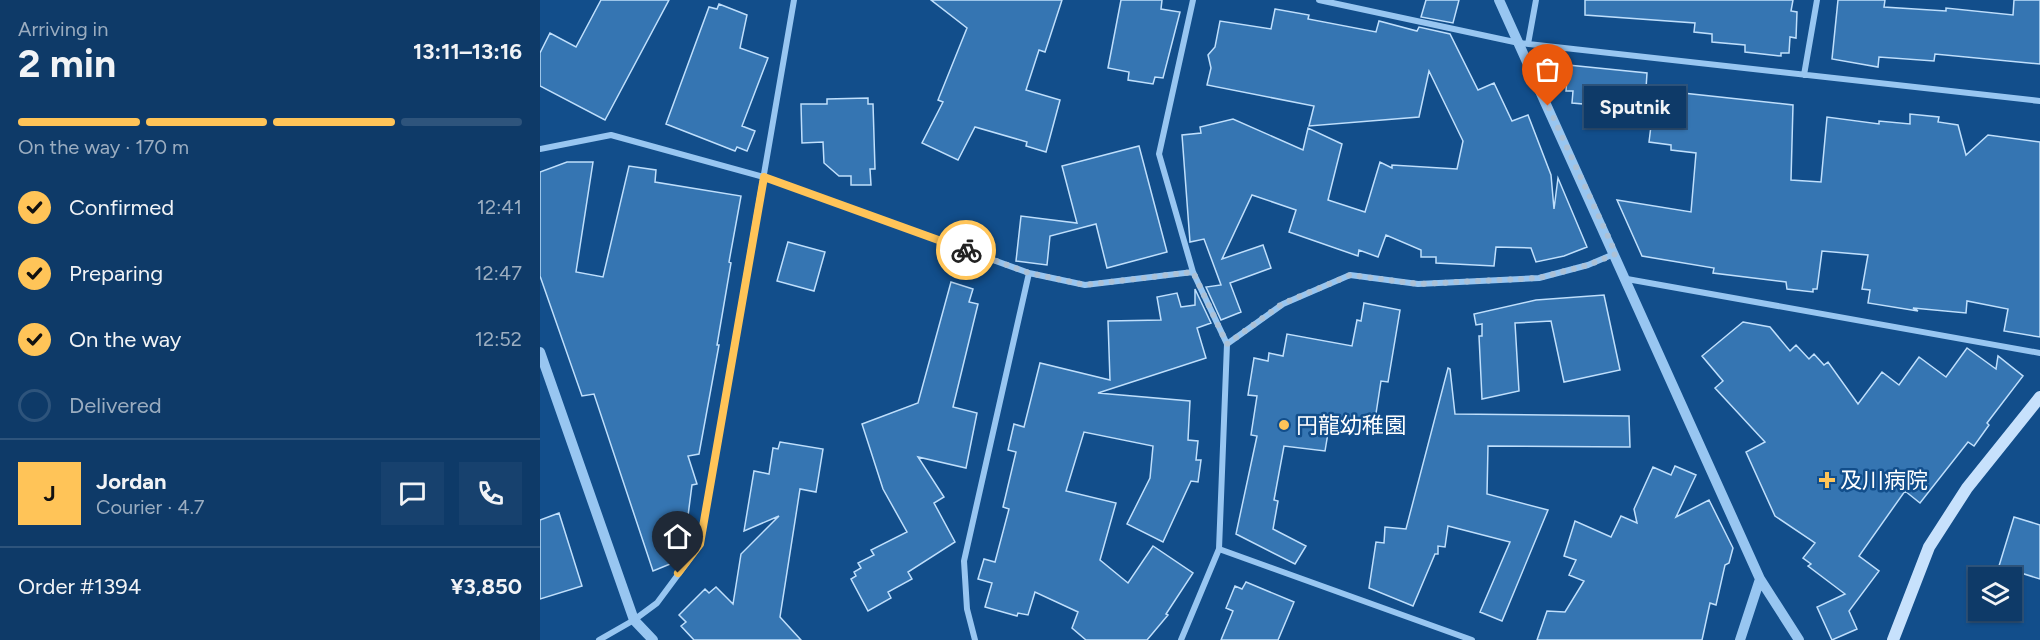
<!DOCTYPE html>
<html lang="en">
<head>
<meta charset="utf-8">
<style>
  :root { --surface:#0e3a68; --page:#17416e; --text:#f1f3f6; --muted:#9badc0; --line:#2e547c; --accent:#ffc458 }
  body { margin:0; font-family:Figtree,"Noto Sans JP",sans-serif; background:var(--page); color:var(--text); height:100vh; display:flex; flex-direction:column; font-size:22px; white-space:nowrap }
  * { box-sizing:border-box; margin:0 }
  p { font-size:20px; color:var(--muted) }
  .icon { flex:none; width:33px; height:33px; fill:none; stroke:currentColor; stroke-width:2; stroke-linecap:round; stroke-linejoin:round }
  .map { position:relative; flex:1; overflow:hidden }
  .side { display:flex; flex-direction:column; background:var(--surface); width:540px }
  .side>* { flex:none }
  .controls { position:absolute; left:1428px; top:567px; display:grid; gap:12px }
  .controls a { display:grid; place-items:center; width:54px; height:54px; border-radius:0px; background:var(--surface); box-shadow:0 2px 4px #0004,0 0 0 2px var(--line); font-size:30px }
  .pin { position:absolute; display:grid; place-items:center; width:51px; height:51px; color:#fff; margin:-62px -26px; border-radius:50% 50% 50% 0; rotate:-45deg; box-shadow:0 0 6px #0007 }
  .pin .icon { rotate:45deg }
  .courier { position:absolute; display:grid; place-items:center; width:60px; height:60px; margin:-30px; border:4px solid #ffc458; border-radius:50%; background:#fff; color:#222; box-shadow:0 2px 8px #0007 }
  .bubble { position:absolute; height:42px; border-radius:0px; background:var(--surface); box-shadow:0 2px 4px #0004,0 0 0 2px var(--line); font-size:20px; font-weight:700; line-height:42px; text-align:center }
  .overview em { font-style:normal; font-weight:700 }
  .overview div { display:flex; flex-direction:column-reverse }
  .overview { display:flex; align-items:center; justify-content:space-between; height:102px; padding:0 18px }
  h1 { font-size:39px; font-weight:700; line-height:45px }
  .bar { display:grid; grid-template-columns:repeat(4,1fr); gap:9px 6px; align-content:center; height:72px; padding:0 18px }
  .bar i { height:8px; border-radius:4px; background:var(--line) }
  .bar .on { background:var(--accent) }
  .bar p { grid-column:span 4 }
  .line { display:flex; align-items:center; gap:15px; padding:0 18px; border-top:2px solid var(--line) }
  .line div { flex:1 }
  .round { display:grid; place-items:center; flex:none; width:63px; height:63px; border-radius:0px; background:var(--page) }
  ol { padding:0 18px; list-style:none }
  li { display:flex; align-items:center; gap:18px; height:66px }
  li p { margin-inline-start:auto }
  li .icon { padding:6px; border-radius:50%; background:var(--accent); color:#111; stroke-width:4 }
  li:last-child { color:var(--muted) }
  li i { width:33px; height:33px; border:3px solid var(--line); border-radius:50% }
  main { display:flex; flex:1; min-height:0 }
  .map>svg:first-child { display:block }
  .building { fill:#3575b2; stroke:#bfdffc; stroke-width:1.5 }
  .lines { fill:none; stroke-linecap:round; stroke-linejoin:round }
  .minor { stroke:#98c6f1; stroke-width:6 }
  .tertiary { stroke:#98c6f1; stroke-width:10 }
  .secondary { stroke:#c7e1fc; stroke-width:12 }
  .done { stroke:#acc1d6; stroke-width:6; stroke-dasharray:0 10.8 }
  .route { stroke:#ffc458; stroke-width:8 }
  .poi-dot { fill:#ffc458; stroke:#124e8b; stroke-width:2 }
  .labels { text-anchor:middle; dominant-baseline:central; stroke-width:5; stroke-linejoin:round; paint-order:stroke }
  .poi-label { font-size:22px; fill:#fff; stroke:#124e8b; text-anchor:start }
</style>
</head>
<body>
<main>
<section class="side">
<div class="overview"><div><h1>2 min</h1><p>Arriving in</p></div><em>13:11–13:16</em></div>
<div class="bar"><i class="on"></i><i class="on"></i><i class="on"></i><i></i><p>On the way · 170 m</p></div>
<ol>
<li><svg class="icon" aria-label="check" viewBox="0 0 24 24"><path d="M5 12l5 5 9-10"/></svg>Confirmed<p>12:41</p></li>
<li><svg class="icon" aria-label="check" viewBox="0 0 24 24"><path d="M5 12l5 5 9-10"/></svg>Preparing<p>12:47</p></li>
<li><svg class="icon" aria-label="check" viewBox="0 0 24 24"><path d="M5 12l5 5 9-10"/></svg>On the way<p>12:52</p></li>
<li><i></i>Delivered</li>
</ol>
<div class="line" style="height:108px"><b class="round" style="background:var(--accent);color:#111">J</b><div><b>Jordan</b><p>Courier · 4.7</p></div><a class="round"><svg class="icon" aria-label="chat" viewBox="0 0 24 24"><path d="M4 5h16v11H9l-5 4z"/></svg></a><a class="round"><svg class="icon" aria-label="phone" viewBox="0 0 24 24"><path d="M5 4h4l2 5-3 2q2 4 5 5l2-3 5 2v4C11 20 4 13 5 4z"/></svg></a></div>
<div class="line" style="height:78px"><div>Order #1394</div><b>¥3,850</b></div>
</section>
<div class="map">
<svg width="1500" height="640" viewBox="0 0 1500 640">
  <rect width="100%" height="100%" fill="#124e8b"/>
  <path class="building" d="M61 0H129L65 120 0 86V53L10 33 36 47Z
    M391 0H522L505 52 499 50 486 90 520 100 506 152 486 146 487 142 435 127 418 160 382 143 403 102 398 100 427 28Z
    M581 0H622L621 9 640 12 623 78 615 77 613 84 588 80 589 72 568 68Z
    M886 0H919L913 23 881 17Z
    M1045 0H1253L1251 11 1257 12 1256 38 1250 37 1249 53H1241V56L1205 52V45L1172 42V34L1154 32 1155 23 1045 15Z
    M1298 0H1345L1344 7 1406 11V8L1473 15 1474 0H1500V64L1395 54 1394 61 1339 57 1338 67 1292 59Z
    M179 4 207 15 200 48 228 58 202 126 215 131 207 151 197 147 195 151 126 124 169 7 177 9Z
    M735 9 769 15 768 19 836 32 839 21 877 31 879 27 910 34 938 90 954 83 972 121 988 115 1011 175 1014 209 1018 178 1047 247 1024 256 996 262 991 248 956 247 954 266 896 263V257H881V250L846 235 838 257 819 250 818 256 749 232 756 210 712 195 682 259 723 245 731 268 690 283 701 312 681 320 666 287 681 285 664 239 650 242 642 135 661 133 660 127 693 119 763 150 768 128 802 144 788 200 825 212 840 162 852 168V165L917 169 923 141 889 71 879 117 769 126 774 106 667 85 671 68 668 55 675 47 680 21 731 29Z
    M1028 65 1107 73 1106 89 1253 105 1251 180 1281 182 1287 117 1339 124V121L1370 124V114L1399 117 1398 122 1418 125 1426 155 1448 135 1500 142V337L1464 331 1468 309 1427 301 1426 313 1373 308 1378 311 1328 303 1330 290 1322 289 1328 255 1282 251 1277 289H1273V292L1247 289 1246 282 1173 273 1174 268 1102 256 1077 200 1151 212 1156 153 1131 150V145L1109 142 1113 110 1032 103 1033 91H1026Z
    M328 98V104H333L335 169H330L331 185H311V176H299L284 163 283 142 262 143 261 104H287V99Z
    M599 146 627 252 567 268 556 224 510 236 507 265 476 261 481 216 537 223 522 166Z
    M27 162H53L36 272 63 277 89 166 116 170 115 182 201 196 189 262 191 263 177 345H179L159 454 148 456 157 484 152 485 146 531 128 537 135 562 113 571 54 394 42 396 0 276V172Z
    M248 242 285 252 274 291 237 281Z
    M411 282 433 289 429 302 438 304 413 407 437 413 426 468 378 457 404 497 394 503 415 542 368 572 372 579 348 592 351 598 328 611 311 579 316 576 314 572 321 568 318 563 334 555 331 550 367 532 343 489 322 424 378 403Z
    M655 289 671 323 657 328 666 358 558 393 650 401 648 440 658 441 656 460H661L658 482 651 481 623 542 587 524 610 478 613 446 544 432 526 491 576 503 560 560 588 583 613 546 653 573 626 614 628 615 607 640H546L532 628 538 612 495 592 488 615 478 613 477 616 445 607 452 583 438 579 444 559 455 562 469 509 463 507 476 452 468 450 474 424 484 427 500 363 570 380 568 321 621 320 617 297 637 293 641 307 655 305Z
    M1064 295 1080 370 1024 382 1011 321 975 323 979 391 942 399 939 336H942V324L936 325 934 314 996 300Z
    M824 303 860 310 848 382 841 381 833 433 789 427 785 451 744 446 734 500 738 501 733 529 766 546 755 564 696 534 717 436 711 435 717 396 708 395 714 358 728 361 729 353 743 356 747 334 812 346 817 320 821 321Z
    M1203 322 1230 327 1250 351 1256 345 1269 359 1274 354 1284 365 1288 362 1318 404 1342 372 1359 385 1379 357 1406 377 1427 348 1456 369 1458 356 1483 376 1447 423 1449 425 1434 446 1428 442 1380 503 1365 491 1319 556 1339 571 1309 611 1317 629 1292 640 1277 607 1305 594 1268 566 1271 564 1263 558 1275 543 1235 516 1206 452 1225 442 1175 388 1183 381 1162 356Z
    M908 368 910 369 915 414 1089 416 1090 447 948 446 947 494 1008 510 962 621 940 612 970 542 908 526 905 547 898 546V554H895L873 606 829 588 836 542 844 543 845 527 866 529Z
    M240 442 283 449 276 492 260 489 240 617 261 640H154L141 626 146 622 139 615 165 589 169 593 176 587 193 604 201 554 239 516 204 531 214 471 229 474 233 448 238 449Z
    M1135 466 1156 475 1136 517 1169 500 1193 548 1189 563 1185 565 1176 605 1170 603 1162 640H997L1007 611 1025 612 1044 581 1029 575 1036 560 1024 556 1035 521 1071 537 1081 516 1097 523 1094 509 1113 467 1131 475Z
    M19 513 42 586 0 599V520Z
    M1474 517 1500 525V579L1459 566Z
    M706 582 754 602 738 640H681L693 611 686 608 695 586 702 589Z"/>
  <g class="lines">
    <path class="minor" d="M779 0 979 43 1500 101
      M988 44 996 0
      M1264 75 1277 0
      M0 149 71 135 224 177 489 273 545 285 653 272
      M1087 279 1500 353
      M687 344 743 304 810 275 878 284 999 278 1048 265 1074 254
      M679 549 932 640
      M59 640 94 620 117 603 160 545 254 0
      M435 640 427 609 424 561 489 273
      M641 640 679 549 687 344 653 272 619 154 653 0"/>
    <path class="tertiary" d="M959 0 1220 579 1259 640
      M0 352 94 620 113 640
      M1200 640 1220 579"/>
    <path class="secondary" d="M1353 640 1389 547 1427 488 1500 397"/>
  </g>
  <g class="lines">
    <path class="done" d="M426 250 489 273 545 285 653 272 687 344 742 304 810 275 878 284 999 278 1048 265 1076 254 1008 106"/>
    <path class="route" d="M138 573 160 544 224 177 426 250"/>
  </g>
  <g class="poi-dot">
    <circle cx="744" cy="425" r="6"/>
    <path d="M1284 471h6v6h6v6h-6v6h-6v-6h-6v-6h6z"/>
  </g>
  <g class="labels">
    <g class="poi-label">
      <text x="756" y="425">円龍幼稚園</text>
      <text x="1300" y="480">及川病院</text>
    </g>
  </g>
</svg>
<div class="controls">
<a><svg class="icon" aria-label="layers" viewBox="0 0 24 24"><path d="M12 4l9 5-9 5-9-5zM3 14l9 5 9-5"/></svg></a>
</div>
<div class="pin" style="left:1008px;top:106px;background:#ea580c"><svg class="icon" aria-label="bag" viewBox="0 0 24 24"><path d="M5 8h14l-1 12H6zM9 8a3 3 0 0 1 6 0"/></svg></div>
<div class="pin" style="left:138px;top:573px;background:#1f2937"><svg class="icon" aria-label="home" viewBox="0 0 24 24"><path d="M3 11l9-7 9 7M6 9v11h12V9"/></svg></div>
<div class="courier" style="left:426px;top:250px"><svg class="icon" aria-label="bike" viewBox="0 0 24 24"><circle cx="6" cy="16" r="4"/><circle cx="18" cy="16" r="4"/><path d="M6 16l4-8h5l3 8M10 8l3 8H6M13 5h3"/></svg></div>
<div class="bubble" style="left:1044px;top:86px;width:102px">Sputnik</div>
</div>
</main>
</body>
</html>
